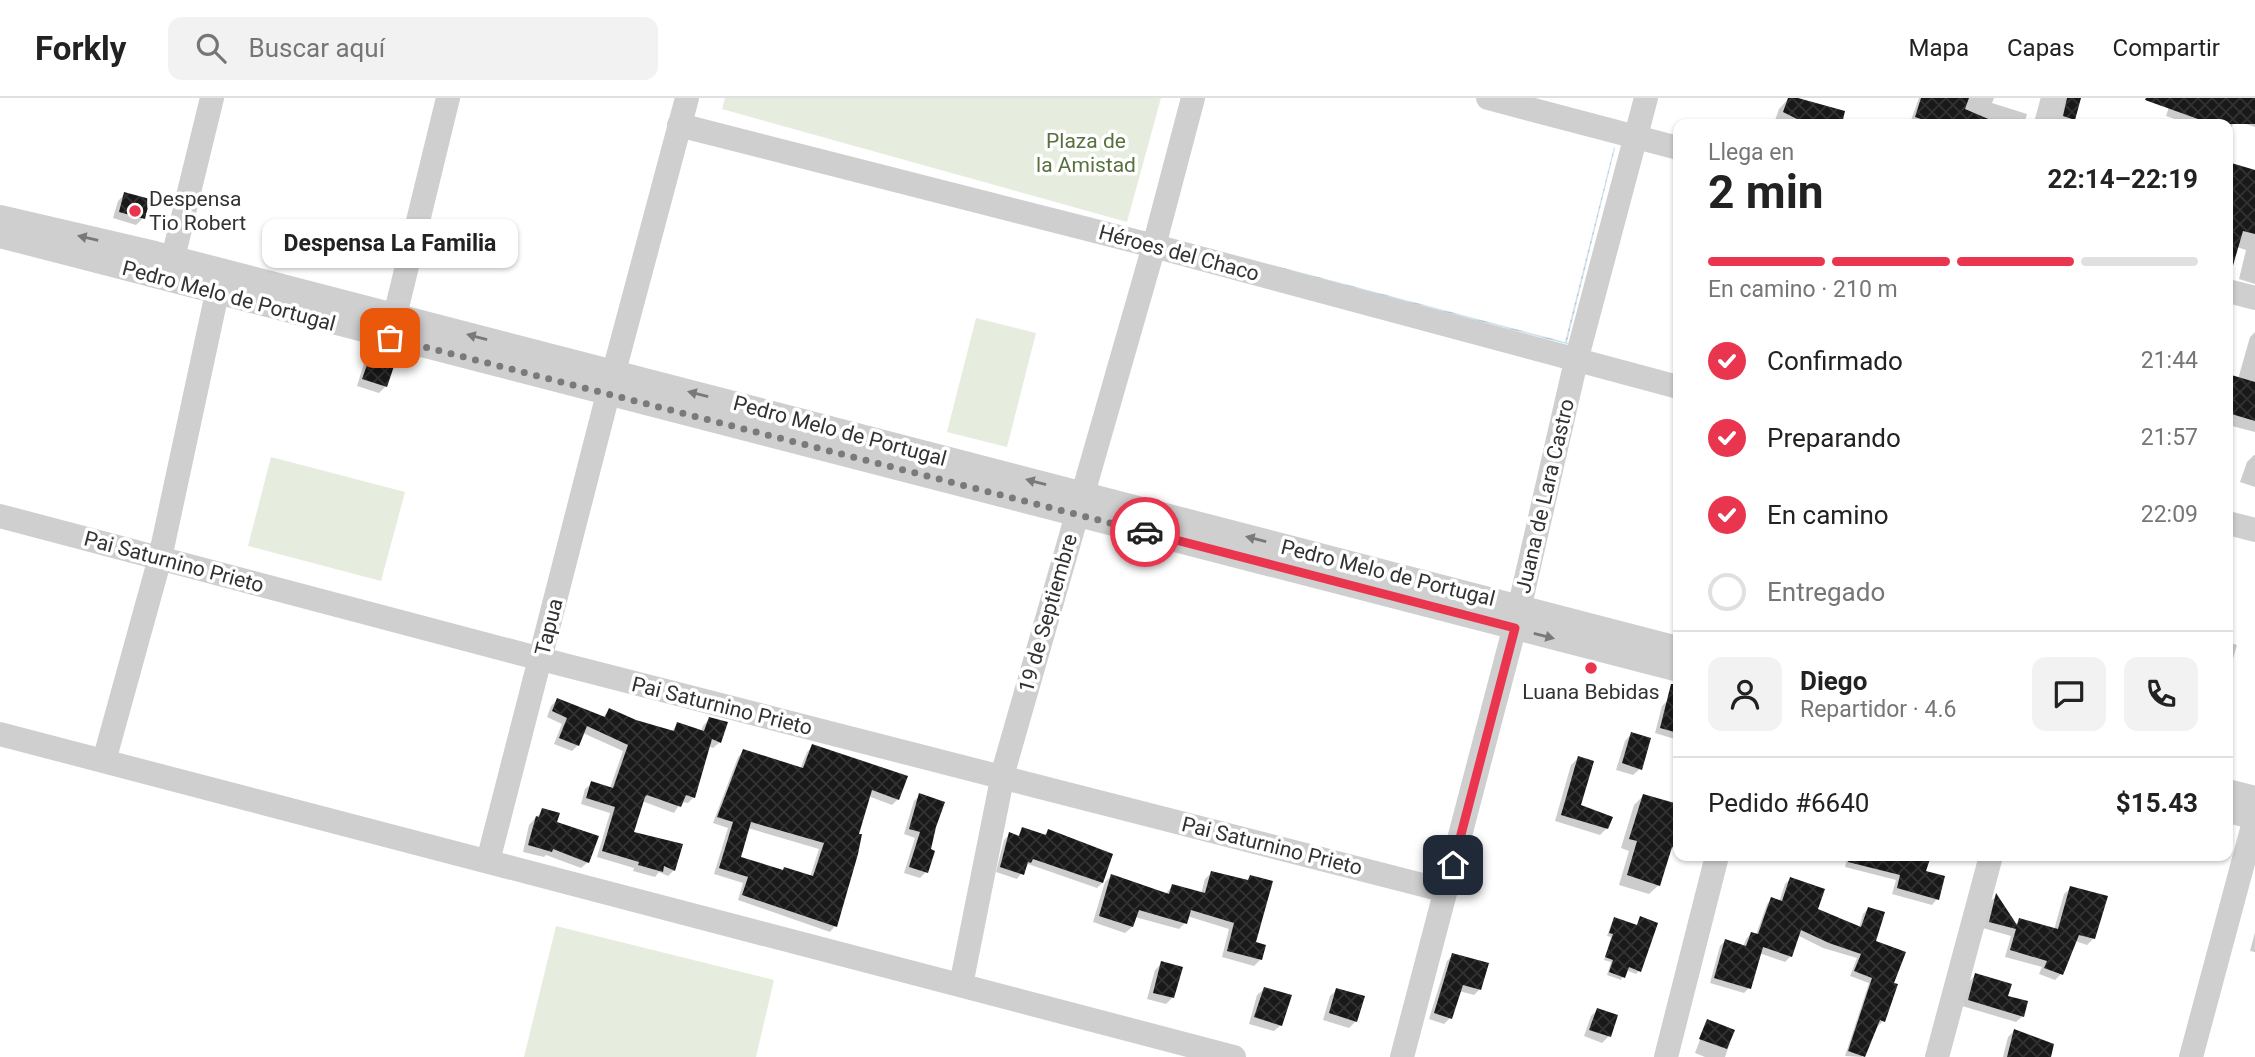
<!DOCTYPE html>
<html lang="es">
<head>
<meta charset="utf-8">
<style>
  :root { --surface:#fff; --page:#f2f2f2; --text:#222; --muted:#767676; --line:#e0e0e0; --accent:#e9354d }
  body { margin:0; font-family:Roboto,sans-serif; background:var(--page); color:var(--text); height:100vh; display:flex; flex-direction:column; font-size:26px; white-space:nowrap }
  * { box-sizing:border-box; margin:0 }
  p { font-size:23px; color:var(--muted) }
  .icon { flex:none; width:38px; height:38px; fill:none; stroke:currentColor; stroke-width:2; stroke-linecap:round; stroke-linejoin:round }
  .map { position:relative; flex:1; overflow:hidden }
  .panel { position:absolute; left:1673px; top:21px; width:560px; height:742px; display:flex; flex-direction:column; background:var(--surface); border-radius:14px; box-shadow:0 2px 5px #0004 }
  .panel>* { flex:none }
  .pin { position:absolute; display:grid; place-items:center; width:60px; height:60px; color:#fff; margin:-30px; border-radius:14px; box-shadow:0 4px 10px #0006 }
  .courier { position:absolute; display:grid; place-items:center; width:70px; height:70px; margin:-35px; border:5px solid #e9354d; border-radius:50%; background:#fff; color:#222; box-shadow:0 2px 9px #0007 }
  .bubble { position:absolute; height:49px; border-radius:14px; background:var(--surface); box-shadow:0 2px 5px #0004; font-size:23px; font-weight:700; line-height:49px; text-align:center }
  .overview em { font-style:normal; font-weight:700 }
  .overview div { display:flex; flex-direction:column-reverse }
  .overview { display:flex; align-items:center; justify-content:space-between; height:119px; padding:0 35px }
  h1 { font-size:46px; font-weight:700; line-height:52px }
  .bar { display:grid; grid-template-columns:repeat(4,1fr); gap:10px 7px; align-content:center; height:84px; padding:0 35px }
  .bar i { height:9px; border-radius:5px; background:var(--line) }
  .bar .selected { background:var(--accent) }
  .bar p { grid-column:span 4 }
  .line { display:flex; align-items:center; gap:18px; padding:0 35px; border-top:2px solid var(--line) }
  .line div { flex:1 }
  .round { display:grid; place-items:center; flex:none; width:74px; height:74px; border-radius:14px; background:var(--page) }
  ol { padding:0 35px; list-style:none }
  li { display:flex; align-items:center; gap:21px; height:77px }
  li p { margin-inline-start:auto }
  li .icon { padding:7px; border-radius:50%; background:var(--accent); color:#fff; stroke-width:4 }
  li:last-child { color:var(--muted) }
  li i { width:38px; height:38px; border:4px solid var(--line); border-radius:50% }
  header { display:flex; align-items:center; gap:42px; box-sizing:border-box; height:98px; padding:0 35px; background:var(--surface); border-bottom:2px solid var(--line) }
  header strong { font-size:33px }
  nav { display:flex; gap:38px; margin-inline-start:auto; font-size:24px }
  .search { width:490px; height:63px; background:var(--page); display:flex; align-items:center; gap:18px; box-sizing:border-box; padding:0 24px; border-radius:14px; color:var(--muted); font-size:26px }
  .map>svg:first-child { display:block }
  .green { fill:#e6ecde }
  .water { fill:url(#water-rules) }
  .shadow { fill:#0003; fill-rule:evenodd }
  .building { fill:url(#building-cross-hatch); fill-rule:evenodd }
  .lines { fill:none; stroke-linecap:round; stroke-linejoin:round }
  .minor { stroke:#cfcfcf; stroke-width:24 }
  .oneway { fill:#797979 }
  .done { stroke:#7a7a7a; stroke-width:7; stroke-dasharray:0 12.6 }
  .route { stroke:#e9354d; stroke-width:9 }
  .poi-dot { fill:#e9354d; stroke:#fff; stroke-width:2.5 }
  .labels { text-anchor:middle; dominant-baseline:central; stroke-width:7; stroke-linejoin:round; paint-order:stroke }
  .park-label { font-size:21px; fill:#58703e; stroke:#fff }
  .poi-label { font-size:21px; fill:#323232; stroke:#fff; text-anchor:start }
  .street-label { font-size:21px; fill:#323232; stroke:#fff }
</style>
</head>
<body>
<header>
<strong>Forkly</strong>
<div class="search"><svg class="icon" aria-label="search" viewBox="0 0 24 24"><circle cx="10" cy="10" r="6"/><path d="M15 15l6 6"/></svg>Buscar aquí</div>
<nav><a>Mapa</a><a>Capas</a><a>Compartir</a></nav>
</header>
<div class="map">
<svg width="2255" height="959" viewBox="0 0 2255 959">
  <defs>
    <pattern id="water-rules" width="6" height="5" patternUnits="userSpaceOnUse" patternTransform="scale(1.75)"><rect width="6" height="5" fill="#cee3ee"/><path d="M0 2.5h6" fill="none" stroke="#b1c3cd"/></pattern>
    <pattern id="building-cross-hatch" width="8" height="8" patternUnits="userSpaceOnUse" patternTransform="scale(1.75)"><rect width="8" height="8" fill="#191919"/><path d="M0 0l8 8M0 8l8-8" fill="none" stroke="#323232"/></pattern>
  </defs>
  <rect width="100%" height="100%" fill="#fff"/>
  <path class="green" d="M725 0H1161L1127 124 722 11Z
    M976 220 1036 235 1007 349 947 334Z
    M271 359 405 394 381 483 248 448Z
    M556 828 774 882 756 959H524Z"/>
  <path class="water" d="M1614 49 1615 50 1567 244 1570 247 1165 141 1166 139 1565 244Z"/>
  <path class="shadow" d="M1789 0 1843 14 1840 26 1774 25 1779 11Z
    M1919 0H1994L1992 5 2027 16 2024 26H1914L1910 25Z
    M2061 0H2079L2074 21 2068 26 2058 25Z
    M2172 0H2255V29L2234 22 2228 42V26H2190L2166 18Z
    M2228 66 2255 74V186L2239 181 2246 152 2228 146V103L2231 91 2228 90Z
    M125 96 143 120 136 127 113 120 118 103Z
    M2255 234V334L2228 327V278L2238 281 2250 239Z
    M373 252 386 288 379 295 357 288 366 259Z
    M2254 357H2255V389L2240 384 2247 364Z
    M2228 544 2237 547 2228 578Z
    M557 602 603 619 609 612 635 624 671 634 678 626 701 634 703 628 709 621 720 644 713 650 708 648 694 699 688 705 681 704 674 715 642 703 632 736 674 772 668 778 659 774 655 779 633 773 634 770 597 759 610 715 581 706 585 691 592 685 610 690 623 653 583 635 578 647 572 653 554 646 562 626 547 619 551 608Z
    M1668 602 1678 605V642L1655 635 1662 608Z
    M1631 636 1640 671 1633 677 1616 672 1625 643Z
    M813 648 898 701 892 707 868 698 835 828 830 834 738 802 743 785 714 776 728 730 713 725 738 659 744 653 800 671 807 654ZM748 730 819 751 810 779 782 774 739 760Z
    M1578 660 1579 708 1607 730 1600 737 1555 723 1571 667Z
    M920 697 929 753 926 774 920 780 904 775 915 740 904 736 914 703Z
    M1643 698 1678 708V735L1674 749 1668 755 1659 787 1649 796 1619 787 1629 753 1621 750 1634 707Z
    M543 712 588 764 581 770 546 757 544 759 523 754 529 727Z
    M1023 731 1043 738 1048 733 1102 785 1097 790 1028 766 1017 781 996 774 1004 742 1009 737 1017 739Z
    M1848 758H1929L1924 774 1937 801 1932 807 1892 796 1896 782 1845 769Z
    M1211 775 1246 784 1250 779 1254 845 1260 862 1254 868 1222 859 1229 831 1187 818 1185 825 1179 831 1135 819 1132 829 1125 835 1093 824 1105 784 1111 778 1165 797 1172 788 1201 796 1205 781Z
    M1790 781 1816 812 1859 830 1863 816 1868 811 1874 844 1892 886 1883 923 1878 928 1876 927 1862 959 1845 958 1869 885 1850 878 1857 860 1823 850 1797 837 1790 859 1785 864 1759 855 1749 890 1744 895 1710 885 1720 848 1725 843 1743 849 1746 841 1751 836 1756 837 1767 806 1772 801 1779 804 1785 786Z
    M2071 790 2093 841 2087 847 2075 843 2061 876 2055 882 2039 876 2042 869 2005 859 2011 838 1983 830 1990 804 1996 798 2015 827 2020 822 2054 832 2064 796Z
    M1640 820 1639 873 1636 876 1626 872 1621 882 1607 877 1611 864 1604 862 1611 839 1607 838 1612 824 1614 821 1636 828Z
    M2255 834V854L2250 853Z
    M1453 857 1480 891 1474 897 1459 893 1450 920 1444 926 1429 921 1447 863Z
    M1162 865 1173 899 1166 906 1147 901 1155 872Z
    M1975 877 2006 899 2023 918 2016 924 1962 908 1969 884Z
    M1264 891 1281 927 1274 933 1249 926 1257 897Z
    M1337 892 1356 923 1349 930 1323 922 1330 898Z
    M1598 912 1609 938 1602 945 1584 938 1591 918Z
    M1707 923 1730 945 1725 959H1705L1695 955Z
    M2014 933 2049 959H2003L2008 939Z"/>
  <path class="building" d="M1788 0H1798L1845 13 1842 26H1796L1797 21 1783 14Z
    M1921 0H1969L1965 11 2000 26H1936L1915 19Z
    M2067 0H2081L2075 22 2063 18Z
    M2146 0H2255V26H2197L2198 21 2145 2Z
    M2228 64 2255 72V136L2243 133 2232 171 2228 170Z
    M124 94 150 101 145 121 119 114Z
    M373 250 398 256 387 289 362 281Z
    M2228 276 2255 284V323L2228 315Z
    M1671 586H1678V635L1660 630Z
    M557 600 605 619 609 610 636 622 674 633 677 624 704 633 709 619 728 624 721 645 712 641 695 700 686 697 681 709 647 697 645 699 634 734 683 746 675 773 664 768 663 774 638 767 639 764 602 753 615 709 586 700 591 683 613 690 628 647 587 628 579 648 559 640 567 620 552 613Z
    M1631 634 1651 640 1642 672 1622 665Z
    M812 646 908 678 899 702 872 692 859 736H862L858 756 837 829 742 797 748 779 719 770 733 724 717 719 743 651 803 670ZM751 724 824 745 813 778 784 769 783 772 741 759Z
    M1578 658 1594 663 1581 707 1613 719 1608 731 1561 717Z
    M919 695 945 704 936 729 931 751 935 753 928 775 909 769 920 734 909 731Z
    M1643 696 1678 706V741L1676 750 1672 749 1660 788 1627 777 1637 743 1629 741Z
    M542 710 560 715 557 724 599 738 589 765 553 751 552 754 528 747 536 718 539 719Z
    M1022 729 1046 737 1048 731 1113 756 1103 785 1033 761 1031 765 1028 764 1024 777 1000 769 1009 734 1019 738Z
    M1849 758H1931L1926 773 1945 778 1939 802 1897 790 1900 777 1848 764Z
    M1211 773 1248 782 1250 777 1273 783 1256 844 1266 847 1262 862 1227 853 1234 825 1191 812 1187 826 1139 812 1133 829 1099 818 1111 776 1169 796 1172 786 1205 795Z
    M1790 779 1825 791 1818 811 1861 829 1868 809 1885 814 1876 843 1906 854 1894 885 1898 886 1885 924 1880 922 1865 959 1848 953 1872 880 1854 873 1861 856 1829 845 1801 832 1792 859 1763 849 1751 891 1714 880 1725 841 1746 848 1751 834 1758 836 1771 799 1782 803Z
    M2070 788 2108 798 2095 841 2079 837 2063 877 2044 870 2047 863 2010 852 2016 831 1989 824 1996 795 2017 827 2019 820 2058 831Z
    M1640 818 1658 825 1641 874 1629 869 1625 880 1609 874 1613 862 1605 859 1613 836 1609 835 1614 819 1637 827Z
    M1452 855 1489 865 1481 892 1463 887 1452 921 1434 915Z
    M1161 863 1183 869 1174 900 1153 895Z
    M1975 875 2012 886 2008 898 2028 903 2024 919 1968 902Z
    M1264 889 1292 897 1282 928 1254 919Z
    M1336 890 1365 898 1357 924 1329 915Z
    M1597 910 1618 917 1611 939 1589 932Z
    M1707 921 1735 932 1727 951 1699 941Z
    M2014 931 2054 946 2051 959H2007Z"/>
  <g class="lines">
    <path class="minor" d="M1488 0 1678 50
      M2046 26 2053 0
      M679 27 1154 148 1678 289
      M0 119 155 155 1678 550
      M0 138 1678 572
      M169 176 212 0
      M2228 193 2255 200
      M391 234 448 0
      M0 418 541 561 1446 793
      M2228 425 2255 432
      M0 636 1234 959
      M104 663 160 460 217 195
      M2228 693 2255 700
      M2228 713 2255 720
      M488 763 608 296 687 0
      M961 887 1004 671 1154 148 1193 0
      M1402 959 1517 520 1576 263 1646 0
      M1666 959 1717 758
      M1937 959 1991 758
      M2191 959 2255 720"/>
  </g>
  <defs><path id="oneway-solid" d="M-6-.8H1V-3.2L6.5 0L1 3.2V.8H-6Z" transform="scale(1.75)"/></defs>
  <g class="oneway">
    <use href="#oneway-solid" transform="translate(88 140) rotate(-167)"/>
    <use href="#oneway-solid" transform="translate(477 239) rotate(-165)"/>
    <use href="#oneway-solid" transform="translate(698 296) rotate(-166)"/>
    <use href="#oneway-solid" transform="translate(1036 384) rotate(-165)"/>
    <use href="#oneway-solid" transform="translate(1256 441) rotate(-166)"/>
    <use href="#oneway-solid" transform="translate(1544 538) rotate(14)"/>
  </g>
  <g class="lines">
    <path class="done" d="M390 240 1145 434"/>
    <path class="route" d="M1145 434 1515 530 1453 767"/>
  </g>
  <g class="poi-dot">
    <circle cx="135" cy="113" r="7"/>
    <circle cx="1591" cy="570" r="7"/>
  </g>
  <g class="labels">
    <g class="park-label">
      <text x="1086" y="43">Plaza de<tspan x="1086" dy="24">la Amistad</tspan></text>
    </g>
    <g class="poi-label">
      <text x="149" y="101">Despensa<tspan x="149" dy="24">Tio Robert</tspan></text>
      <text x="1591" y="594" text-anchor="middle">Luana Bebidas</text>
    </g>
    <g class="street-label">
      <text transform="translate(1179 155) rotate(15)">Héroes del Chaco</text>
      <text transform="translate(229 198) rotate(15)">Pedro Melo de Portugal</text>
      <text transform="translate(840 333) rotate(15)">Pedro Melo de Portugal</text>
      <text transform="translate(1545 398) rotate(-77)">Juana de Lara Castro</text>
      <text transform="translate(174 464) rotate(15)">Pai Saturnino Prieto</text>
      <text transform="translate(1388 475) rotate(14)">Pedro Melo de Portugal</text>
      <text transform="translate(1048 515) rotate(-74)">19 de Septiembre</text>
      <text transform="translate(549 529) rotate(-76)">Tapua</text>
      <text transform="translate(722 608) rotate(14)">Pai Saturnino Prieto</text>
      <text transform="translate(1272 748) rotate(14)">Pai Saturnino Prieto</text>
    </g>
  </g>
</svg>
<div class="pin" style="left:390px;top:240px;background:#ea580c"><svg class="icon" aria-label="bag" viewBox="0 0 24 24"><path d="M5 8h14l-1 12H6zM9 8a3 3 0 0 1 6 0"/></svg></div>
<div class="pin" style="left:1453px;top:767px;background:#1f2937"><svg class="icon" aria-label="home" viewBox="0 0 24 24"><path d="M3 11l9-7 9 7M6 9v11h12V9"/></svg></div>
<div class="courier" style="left:1145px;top:434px"><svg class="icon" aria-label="car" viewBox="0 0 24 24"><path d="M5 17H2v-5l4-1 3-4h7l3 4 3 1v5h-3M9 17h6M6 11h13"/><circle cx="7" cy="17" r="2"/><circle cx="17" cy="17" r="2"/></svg></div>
<div class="bubble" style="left:262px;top:121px;width:256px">Despensa La Familia</div>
<section class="panel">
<div class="overview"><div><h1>2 min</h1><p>Llega en</p></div><em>22:14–22:19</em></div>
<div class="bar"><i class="selected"></i><i class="selected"></i><i class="selected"></i><i></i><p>En camino · 210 m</p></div>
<ol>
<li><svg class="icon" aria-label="check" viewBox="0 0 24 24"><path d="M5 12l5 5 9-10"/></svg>Confirmado<p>21:44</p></li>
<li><svg class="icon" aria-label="check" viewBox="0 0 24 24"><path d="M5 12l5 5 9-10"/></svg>Preparando<p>21:57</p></li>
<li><svg class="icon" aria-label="check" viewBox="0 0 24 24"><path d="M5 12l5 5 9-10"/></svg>En camino<p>22:09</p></li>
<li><i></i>Entregado</li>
</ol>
<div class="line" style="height:126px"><a class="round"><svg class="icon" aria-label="person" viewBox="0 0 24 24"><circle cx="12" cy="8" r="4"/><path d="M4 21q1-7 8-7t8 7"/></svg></a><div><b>Diego</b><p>Repartidor · 4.6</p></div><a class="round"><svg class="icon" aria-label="chat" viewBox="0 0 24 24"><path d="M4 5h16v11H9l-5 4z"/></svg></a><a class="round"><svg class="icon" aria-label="phone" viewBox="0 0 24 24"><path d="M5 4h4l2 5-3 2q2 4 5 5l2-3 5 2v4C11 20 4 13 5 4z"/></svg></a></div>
<div class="line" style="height:91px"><div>Pedido #6640</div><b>$15.43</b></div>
</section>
</div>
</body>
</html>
